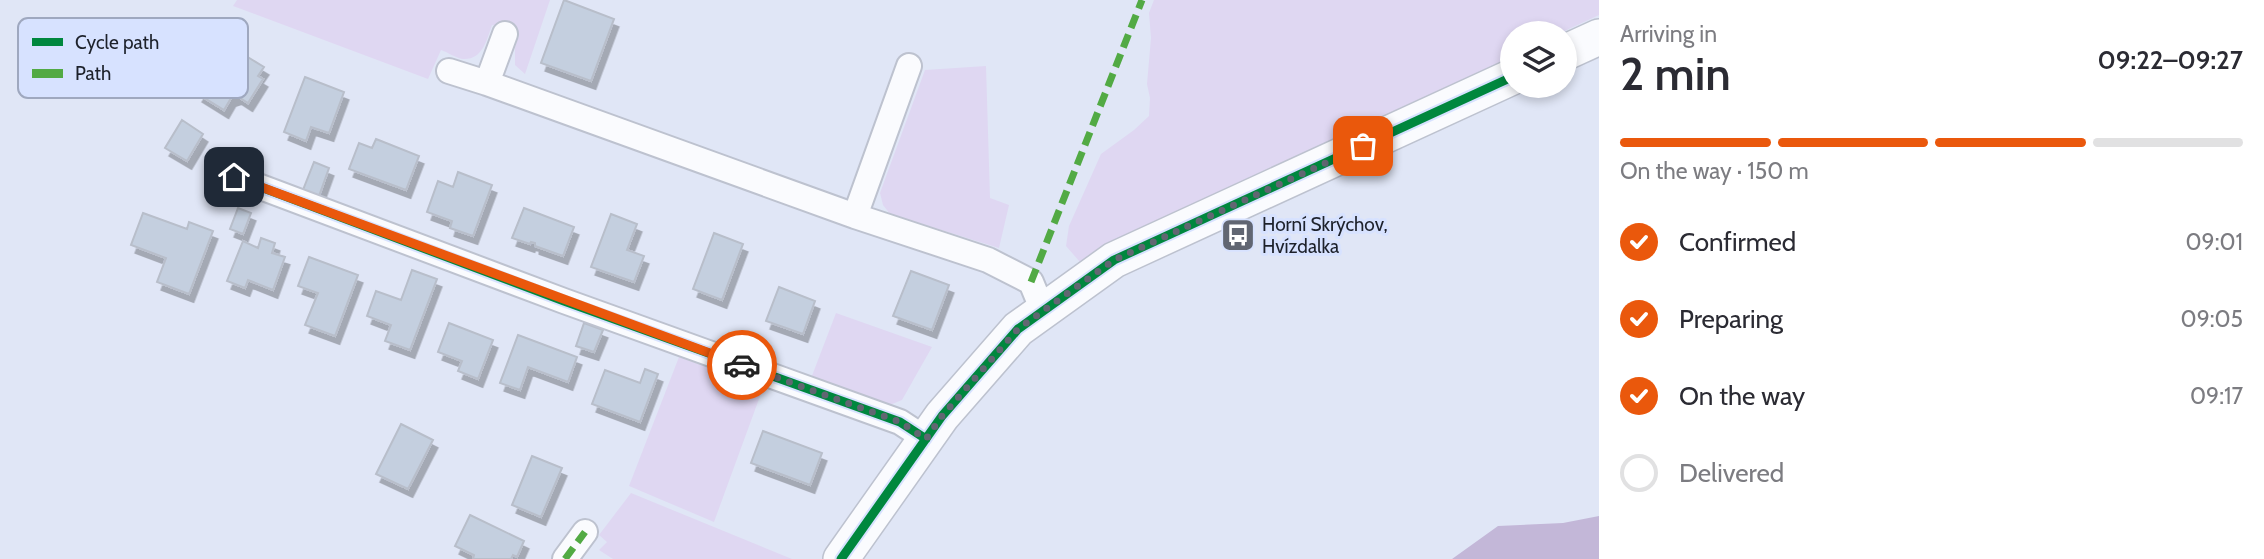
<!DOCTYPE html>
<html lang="en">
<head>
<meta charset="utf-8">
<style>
  :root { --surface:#fff; --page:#f2f2f3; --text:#2b2b33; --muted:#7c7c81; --line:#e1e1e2; --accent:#ea580c }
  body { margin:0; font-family:Cabin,sans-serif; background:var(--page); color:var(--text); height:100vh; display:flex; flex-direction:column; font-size:26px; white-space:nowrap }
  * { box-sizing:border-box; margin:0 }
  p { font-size:23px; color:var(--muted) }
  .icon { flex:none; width:38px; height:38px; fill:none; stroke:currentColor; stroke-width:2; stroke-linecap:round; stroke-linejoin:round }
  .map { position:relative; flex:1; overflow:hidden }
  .details { display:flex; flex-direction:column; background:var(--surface); width:665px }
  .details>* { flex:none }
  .tools { position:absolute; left:1500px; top:21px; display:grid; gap:14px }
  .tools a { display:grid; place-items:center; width:77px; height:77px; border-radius:50%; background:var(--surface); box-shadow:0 4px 10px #0003; font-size:35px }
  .pin { position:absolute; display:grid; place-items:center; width:60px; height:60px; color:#fff; margin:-30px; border-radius:14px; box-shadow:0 4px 10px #0006 }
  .courier { position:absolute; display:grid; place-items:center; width:70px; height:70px; margin:-35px; border:5px solid #ea580c; border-radius:50%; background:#fff; color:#222; box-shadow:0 2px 9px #0007 }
  .summary em { font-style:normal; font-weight:600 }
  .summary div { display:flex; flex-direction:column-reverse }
  .summary { display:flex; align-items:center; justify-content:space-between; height:119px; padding:0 21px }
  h1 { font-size:46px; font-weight:600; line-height:52px }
  .bar { display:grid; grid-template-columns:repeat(4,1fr); gap:10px 7px; align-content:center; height:84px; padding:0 21px }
  .bar i { height:9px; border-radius:5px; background:var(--line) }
  .bar .on { background:var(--accent) }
  .bar p { grid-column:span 4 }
  ol { padding:0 21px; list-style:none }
  li { display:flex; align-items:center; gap:21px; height:77px }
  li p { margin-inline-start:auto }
  li .icon { padding:7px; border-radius:50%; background:var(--accent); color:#fff; stroke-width:4 }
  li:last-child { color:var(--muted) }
  li i { width:38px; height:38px; border:4px solid var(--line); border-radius:50% }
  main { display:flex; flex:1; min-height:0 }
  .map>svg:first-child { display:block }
  .green { fill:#dfd7f2 }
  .forest { fill:#c3b7d8 }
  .building { fill:#c4cfdf; stroke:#b8beca; stroke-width:2; filter:url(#shadow) }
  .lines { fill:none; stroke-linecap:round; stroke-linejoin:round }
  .street-casing { stroke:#bdc2cf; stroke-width:28 }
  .secondary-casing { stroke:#bdc2cf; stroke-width:38 }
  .street { stroke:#fafbfe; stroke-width:24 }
  .secondary { stroke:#fafbfe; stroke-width:35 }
  .quiet { stroke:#52aa44; stroke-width:7; stroke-dasharray:14 7; stroke-linecap:butt }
  .cycleway-casing { stroke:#d7e2ff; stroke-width:13 }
  .cycleway { stroke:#00873e; stroke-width:9 }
  .done { stroke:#616672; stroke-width:7; stroke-dasharray:0 12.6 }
  .route { stroke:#ea580c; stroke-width:9 }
  .labels { text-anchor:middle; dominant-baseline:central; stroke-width:6; stroke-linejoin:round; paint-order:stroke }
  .poi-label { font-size:19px; fill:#1d212b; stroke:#d7e2ff; text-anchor:start }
  .key { fill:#d7e2ff; stroke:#9fa8bf; stroke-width:2 }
  .key-label { font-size:19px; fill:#1d212b }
</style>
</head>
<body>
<main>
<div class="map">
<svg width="1599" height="559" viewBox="0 0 1599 559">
  <defs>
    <filter id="shadow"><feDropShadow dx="4.5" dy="8" stdDeviation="0" flood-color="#0004"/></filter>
  </defs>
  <rect width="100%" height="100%" fill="#e0e6f6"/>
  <path class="green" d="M237 0H550L525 74 515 65V48L519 34 492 25C487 39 483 60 463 59 456 58 447 52 441 50L428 79 233 6Z
    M1154 0H1599V15L1560 33H1512V56L1092 262H1080L1066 246 1069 226 1101 154 1134 130 1149 116 1150 98 1147 84 1151 38 1149 13Z
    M986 66 990 198 1009 205 999 248 890 214 883 205 880 193 925 70Z
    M836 313 932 347 902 400 885 407 810 381Z
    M679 357 763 388 714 522 629 486Z
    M631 493 792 559H613L599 550 607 542 599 535Z"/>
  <path class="forest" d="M1599 516V559H1452L1498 526 1563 523Z"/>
  <path class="building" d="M564 0 614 19 591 81 541 63Z
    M228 45 264 67 258 76 263 79 248 103 237 96 231 98 224 110 198 94 208 78 202 75 214 56 220 59Z
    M305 77 344 92 329 133 311 127 306 141 284 132Z
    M182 120 203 134 187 161 165 148Z
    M376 139 419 156 406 190 349 169 359 143 372 148Z
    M314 162 329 168 319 196 303 190Z
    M458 172 492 185 473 236 450 228 452 221 427 212 438 181 453 187Z
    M238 208 251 213 243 234 230 229Z
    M524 208 574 227 563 256 535 246V243L531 242 530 244 512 238Z
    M143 213 187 229 189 222 213 231 189 294 157 282 166 258 131 245Z
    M611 214 637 224 627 250 644 256 634 282 591 267Z
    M714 233 743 244 722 300 693 289Z
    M261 238 275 243 272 253 285 257 273 290 248 280 245 288 227 281 243 241 258 248Z
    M309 257 358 275 335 336 305 325 318 293 298 286Z
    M412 270 437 279 410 350 385 341 391 325 367 316 376 291 401 300Z
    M911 271 949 285 932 330 893 316Z
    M779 287 815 301 803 334 766 321Z
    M449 323 493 340 478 379 458 371 462 361 438 352Z
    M584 323 603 330 594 352 576 346Z
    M518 335 577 357 568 382 528 367 520 390 500 383Z
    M645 369 658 374 640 422 592 404 605 370 640 383Z
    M401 424 433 440 408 489 376 474Z
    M763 431 822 453 810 485 751 463Z
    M532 456 562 468 541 517 512 505Z
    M470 515 524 541 517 557 513 555 511 559H473L474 555 455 546Z"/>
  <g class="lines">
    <g class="street-casing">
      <path id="street" d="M449 71 487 83 855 216 988 260 1031 282 1043 311
        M487 83 505 34
        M234 177 564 301 900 422 926 439
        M855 216 909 66
        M565 559 585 532"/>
    </g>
    <g class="secondary-casing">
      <path id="secondary" d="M1564 53 1599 37
        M841 559 942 416 1018 329 1114 260 1512 77"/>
    </g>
    <use href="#street" class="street"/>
    <use href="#secondary" class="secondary"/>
    <path class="quiet" d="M1031 282 1142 0
      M565 559 585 532"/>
    <g class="cycleway-casing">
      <path id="cycleway" d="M234 177 564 301 900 422 926 439
        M841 559 942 416 1018 329 1114 260 1512 77"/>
    </g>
    <use href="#cycleway" class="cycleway"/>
  </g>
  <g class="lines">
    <path class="done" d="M742 365 900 422 926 439 942 416 1018 329 1114 260 1363 146"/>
    <path class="route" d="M234 177 742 365"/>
  </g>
  <defs>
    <g id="bus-square" transform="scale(1.75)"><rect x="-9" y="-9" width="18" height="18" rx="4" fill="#616672" stroke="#d7e2ff"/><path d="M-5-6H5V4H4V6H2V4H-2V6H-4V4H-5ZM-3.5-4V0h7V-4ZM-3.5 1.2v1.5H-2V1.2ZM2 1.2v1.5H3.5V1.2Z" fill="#fff"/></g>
  </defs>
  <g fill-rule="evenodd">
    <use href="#bus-square" x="1238" y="235"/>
  </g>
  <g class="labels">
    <g class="poi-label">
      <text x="1262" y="224">Horní Skrýchov,<tspan x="1262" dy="22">Hvízdalka</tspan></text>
    </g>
  </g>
  <rect x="18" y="18" width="230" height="80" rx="10" class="key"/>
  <rect x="32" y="38" width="31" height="8" fill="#00873e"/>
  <rect x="32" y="69" width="31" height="9" fill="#52aa44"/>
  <g class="key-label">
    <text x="75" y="49">Cycle path</text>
    <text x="75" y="80">Path</text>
  </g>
</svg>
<div class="tools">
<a><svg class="icon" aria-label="layers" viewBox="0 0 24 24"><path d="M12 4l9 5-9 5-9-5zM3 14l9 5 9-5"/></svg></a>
</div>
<div class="pin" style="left:1363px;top:146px;background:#ea580c"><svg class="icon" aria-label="bag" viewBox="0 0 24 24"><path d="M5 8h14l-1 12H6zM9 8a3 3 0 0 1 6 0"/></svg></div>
<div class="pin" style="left:234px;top:177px;background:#1f2937"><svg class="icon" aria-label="home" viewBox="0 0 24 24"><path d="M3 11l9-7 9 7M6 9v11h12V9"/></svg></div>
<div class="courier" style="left:742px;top:365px"><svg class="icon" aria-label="car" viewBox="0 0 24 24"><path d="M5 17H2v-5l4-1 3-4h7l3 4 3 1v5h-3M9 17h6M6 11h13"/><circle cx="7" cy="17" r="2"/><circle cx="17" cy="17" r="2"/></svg></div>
</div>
<section class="details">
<div class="summary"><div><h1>2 min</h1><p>Arriving in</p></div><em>09:22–09:27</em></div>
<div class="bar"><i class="on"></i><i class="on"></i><i class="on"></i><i></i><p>On the way · 150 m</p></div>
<ol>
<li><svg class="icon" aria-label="check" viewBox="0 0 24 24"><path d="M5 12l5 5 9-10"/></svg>Confirmed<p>09:01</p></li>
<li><svg class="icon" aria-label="check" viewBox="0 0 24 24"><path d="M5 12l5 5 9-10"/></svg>Preparing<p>09:05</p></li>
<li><svg class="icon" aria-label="check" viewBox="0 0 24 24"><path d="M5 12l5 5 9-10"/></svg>On the way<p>09:17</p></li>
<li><i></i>Delivered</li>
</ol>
</section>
</main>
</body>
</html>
